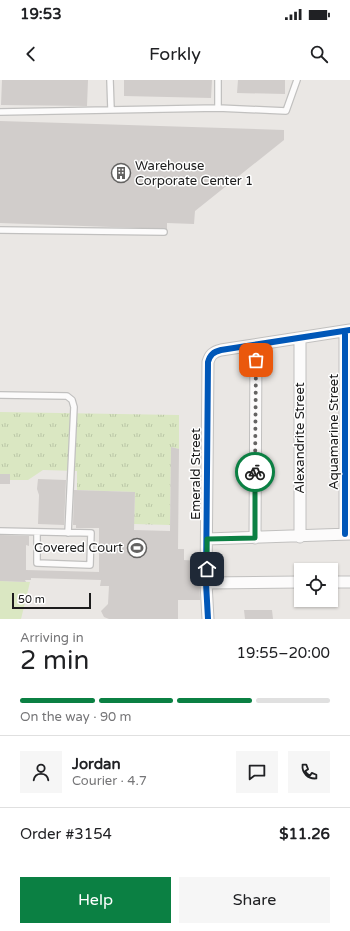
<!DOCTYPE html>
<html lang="en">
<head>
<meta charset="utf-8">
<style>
  :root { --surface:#fff; --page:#f6f6f6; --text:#202124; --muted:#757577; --line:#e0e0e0; --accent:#0b8043 }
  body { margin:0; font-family:"Varela Round",sans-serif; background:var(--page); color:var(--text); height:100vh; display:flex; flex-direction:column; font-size:15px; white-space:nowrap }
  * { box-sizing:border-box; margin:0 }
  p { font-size:13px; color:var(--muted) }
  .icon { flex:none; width:22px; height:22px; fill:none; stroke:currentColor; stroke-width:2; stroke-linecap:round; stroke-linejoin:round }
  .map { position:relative; height:539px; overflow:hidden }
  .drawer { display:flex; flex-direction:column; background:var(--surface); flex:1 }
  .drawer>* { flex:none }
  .controls { position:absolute; left:294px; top:483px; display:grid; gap:8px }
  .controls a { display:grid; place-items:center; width:44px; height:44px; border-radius:0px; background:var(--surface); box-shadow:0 1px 3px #0004; font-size:20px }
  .scale { position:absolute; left:12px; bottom:10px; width:79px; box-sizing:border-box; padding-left:4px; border:2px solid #1c1c1c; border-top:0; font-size:11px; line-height:14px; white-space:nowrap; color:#1c1c1c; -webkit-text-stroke:3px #fff; paint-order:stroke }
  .pin { position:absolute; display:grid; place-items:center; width:34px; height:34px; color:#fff; margin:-17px; border-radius:8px; box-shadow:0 2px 6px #0006 }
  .courier { position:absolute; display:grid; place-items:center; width:40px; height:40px; margin:-20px; border:3px solid #0b8043; border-radius:50%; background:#fff; color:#222; box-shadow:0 1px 5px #0007 }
  .summary em { font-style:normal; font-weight:600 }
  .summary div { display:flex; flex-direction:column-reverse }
  .summary { display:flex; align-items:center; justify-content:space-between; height:68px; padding:0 20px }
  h1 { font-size:26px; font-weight:600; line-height:30px }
  .bar { display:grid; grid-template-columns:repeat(4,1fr); gap:6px 4px; align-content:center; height:48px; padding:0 20px }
  .bar i { height:5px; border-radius:3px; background:var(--line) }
  .bar .on { background:var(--accent) }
  .bar p { grid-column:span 4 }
  .line { display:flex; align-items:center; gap:10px; padding:0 20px; border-top:1px solid var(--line) }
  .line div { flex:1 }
  .round { display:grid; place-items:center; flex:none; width:42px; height:42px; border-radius:0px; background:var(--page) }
  .cta { display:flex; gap:8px; margin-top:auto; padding:8px 20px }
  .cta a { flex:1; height:46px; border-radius:0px; background:var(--accent); color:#fff; font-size:16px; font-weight:600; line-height:46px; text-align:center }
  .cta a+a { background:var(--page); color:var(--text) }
  .status { display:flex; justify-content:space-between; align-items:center; height:28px; padding:0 20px; background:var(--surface); direction:ltr }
  .status svg { height:11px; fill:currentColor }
  header { display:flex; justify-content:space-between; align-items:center; height:52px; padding:0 20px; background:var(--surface); font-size:18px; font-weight:600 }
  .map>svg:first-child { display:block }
  .grass { fill:url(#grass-tufts) }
  .garden { fill:#dae7c2 }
  .building { fill:#d1cdcb }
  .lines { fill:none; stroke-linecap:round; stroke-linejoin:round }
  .service-casing { stroke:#c1c0bf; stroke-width:8 }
  .minor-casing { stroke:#c1c0bf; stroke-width:13 }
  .service { stroke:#fcfbfb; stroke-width:5.5 }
  .minor { stroke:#fcfbfb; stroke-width:11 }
  .cycleway-casing { stroke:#fff; stroke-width:8 }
  .cycleway { stroke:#0057b8; stroke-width:6 }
  .done { stroke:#646362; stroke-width:4; stroke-dasharray:0 7.2 }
  .route { stroke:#0b8043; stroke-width:5 }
  .labels { text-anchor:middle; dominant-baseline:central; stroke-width:3; stroke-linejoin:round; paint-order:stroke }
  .poi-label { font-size:13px; fill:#1c1c1c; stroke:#fff; text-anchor:start }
  .street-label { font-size:13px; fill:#1c1c1c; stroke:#fff }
</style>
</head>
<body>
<div class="status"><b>19:53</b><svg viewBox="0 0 49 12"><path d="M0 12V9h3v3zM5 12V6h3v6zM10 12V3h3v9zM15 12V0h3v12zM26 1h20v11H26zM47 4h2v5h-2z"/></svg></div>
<header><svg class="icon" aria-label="back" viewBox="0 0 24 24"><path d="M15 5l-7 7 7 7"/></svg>Forkly<svg class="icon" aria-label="search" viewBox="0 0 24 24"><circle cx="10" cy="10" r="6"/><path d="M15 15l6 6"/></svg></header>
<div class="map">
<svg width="350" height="539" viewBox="0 0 350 539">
  <defs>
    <pattern id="grass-tufts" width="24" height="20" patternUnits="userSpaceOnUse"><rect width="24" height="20" fill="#dae7c2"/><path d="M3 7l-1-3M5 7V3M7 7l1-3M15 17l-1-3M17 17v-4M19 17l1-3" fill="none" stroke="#bac6a6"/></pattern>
  </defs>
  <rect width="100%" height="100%" fill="#eae7e4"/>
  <path class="grass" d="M0 332 179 335V369L171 367 170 445 134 444 135 412 77 410V391L43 390 28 400H0Z"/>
  <path class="garden" d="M0 501 30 502 21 539H0Z"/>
  <path class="building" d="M2 0H88L87 26 1 25Z
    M124 0H212L211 18 124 16Z
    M238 0H285V14L237 13Z
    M0 41 284 50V60L195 131 194 144 167 143V149L0 143Z
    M171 367 179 369 178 469H184V480L199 481 200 520H178V539H109L104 537 101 531 108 524 109 506H100L101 500 31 498V500H25L26 502 0 501V455L29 456V466L26 465V490L99 492V448H76V445H73L74 410 135 412 134 450 170 451Z
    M0 394H10V404H0Z
    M38 399 66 400 64 445 38 444 39 415 37 409Z
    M244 530H272L273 539H245Z"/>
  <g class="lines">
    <g class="service-casing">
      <path id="service" d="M110 0 111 29
        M218 28V0
        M0 32 218 28 286 31 297 0
        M0 150 164 152
        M0 315 67 316 72 320 74 327 68 453
        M0 451 91 453 90 485 37 483V452"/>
    </g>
    <g class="minor-casing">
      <path id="minor" d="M300 258V457
        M345 454V251
        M255 458 256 265
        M207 459 350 454
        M331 502H350
        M206 503 301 502
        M208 539 206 503 208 282C210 275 213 272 221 270L350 250"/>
    </g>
    <use href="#service" class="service"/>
    <use href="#minor" class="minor"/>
    <g class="cycleway-casing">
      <path id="cycleway" d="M345 454V251
        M208 539 206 503 208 282C210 275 213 272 221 270L350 250"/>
    </g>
    <use href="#cycleway" class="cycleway"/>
  </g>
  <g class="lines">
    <path class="done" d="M255 392 256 280"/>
    <path class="route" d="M207 489V459L255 458V392"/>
  </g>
  <defs>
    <g id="building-ring" transform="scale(1)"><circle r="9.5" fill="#fff" stroke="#646362" stroke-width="1.5"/><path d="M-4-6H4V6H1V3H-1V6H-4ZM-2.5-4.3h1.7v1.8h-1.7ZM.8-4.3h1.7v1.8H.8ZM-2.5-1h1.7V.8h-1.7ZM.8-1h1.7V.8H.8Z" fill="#646362"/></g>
    <g id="stadium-ring" transform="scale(1)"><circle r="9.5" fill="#fff" stroke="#646362" stroke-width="1.5"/><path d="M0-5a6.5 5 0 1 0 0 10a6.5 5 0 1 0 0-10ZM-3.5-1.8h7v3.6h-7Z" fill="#646362"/></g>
  </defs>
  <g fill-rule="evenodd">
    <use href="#building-ring" x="121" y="93"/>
    <use href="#stadium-ring" x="137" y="468"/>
  </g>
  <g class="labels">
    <g class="poi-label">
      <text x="135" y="86">Warehouse<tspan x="135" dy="15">Corporate Center 1</tspan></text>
      <text x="123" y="468" text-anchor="end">Covered Court</text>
    </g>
    <g class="street-label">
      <text transform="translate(334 352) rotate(-90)">Aquamarine Street</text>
      <text transform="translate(300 358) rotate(-90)">Alexandrite Street</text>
      <text transform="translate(196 394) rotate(-90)">Emerald Street</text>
    </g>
  </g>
</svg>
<div class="controls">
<a><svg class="icon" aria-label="locate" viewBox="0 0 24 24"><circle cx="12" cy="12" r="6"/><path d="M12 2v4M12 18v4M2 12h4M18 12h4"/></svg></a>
</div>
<div class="scale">50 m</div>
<div class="pin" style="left:256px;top:280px;background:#ea580c"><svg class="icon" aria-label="bag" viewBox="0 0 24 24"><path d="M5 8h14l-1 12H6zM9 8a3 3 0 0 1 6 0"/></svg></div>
<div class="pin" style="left:207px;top:489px;background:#1f2937"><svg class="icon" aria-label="home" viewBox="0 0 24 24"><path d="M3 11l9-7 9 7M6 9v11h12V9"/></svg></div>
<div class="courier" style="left:255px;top:392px"><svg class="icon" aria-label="bike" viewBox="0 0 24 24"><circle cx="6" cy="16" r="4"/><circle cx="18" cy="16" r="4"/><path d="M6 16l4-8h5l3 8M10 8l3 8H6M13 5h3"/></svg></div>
</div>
<section class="drawer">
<div class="summary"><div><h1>2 min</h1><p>Arriving in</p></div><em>19:55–20:00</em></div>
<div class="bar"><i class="on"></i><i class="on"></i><i class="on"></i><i></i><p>On the way · 90 m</p></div>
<div class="line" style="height:72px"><a class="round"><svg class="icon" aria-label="person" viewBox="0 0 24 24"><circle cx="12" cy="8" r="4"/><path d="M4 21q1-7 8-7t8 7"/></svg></a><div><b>Jordan</b><p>Courier · 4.7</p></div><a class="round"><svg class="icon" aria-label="chat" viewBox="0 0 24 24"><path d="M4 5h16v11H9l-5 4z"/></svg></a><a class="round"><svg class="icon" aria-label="phone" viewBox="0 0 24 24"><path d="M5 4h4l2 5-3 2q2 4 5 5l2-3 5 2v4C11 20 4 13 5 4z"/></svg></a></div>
<div class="line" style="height:52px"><div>Order #3154</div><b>$11.26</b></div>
<div class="cta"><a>Help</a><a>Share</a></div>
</section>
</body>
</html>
